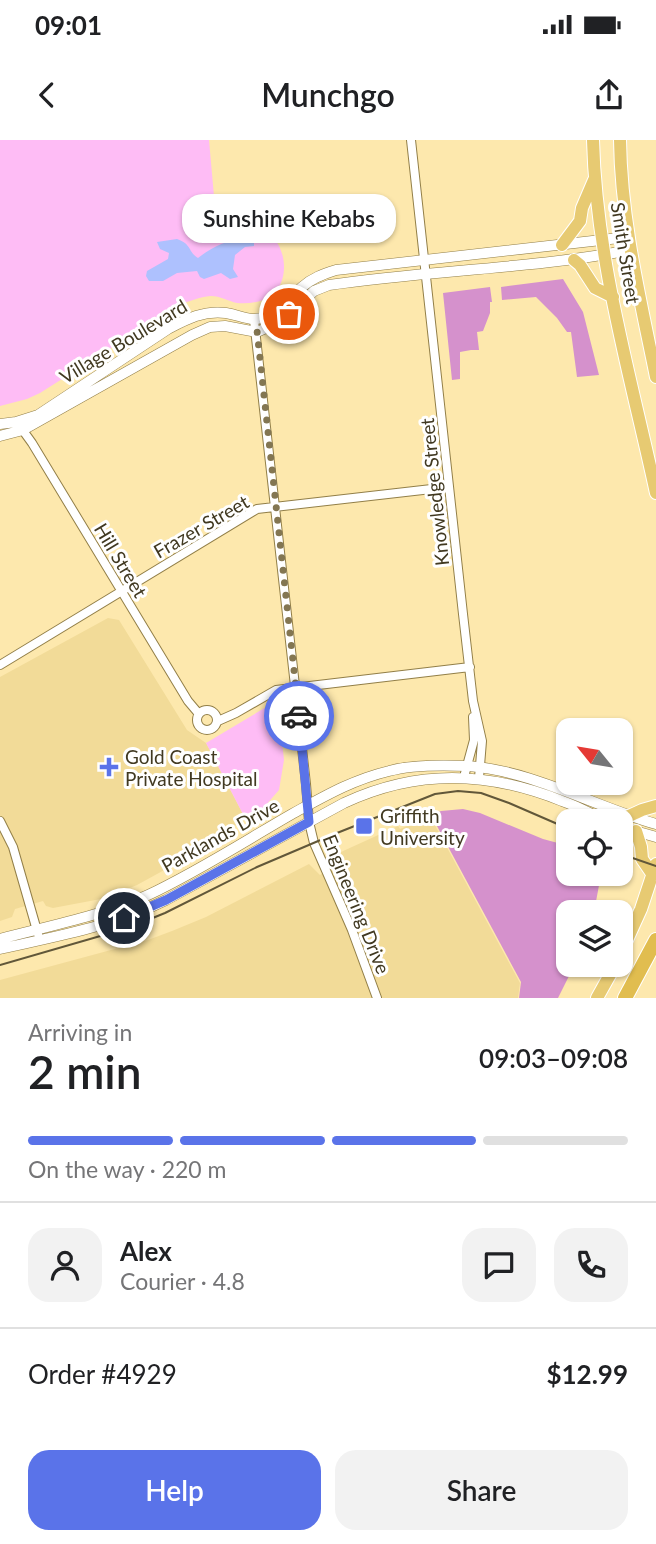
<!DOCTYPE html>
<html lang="en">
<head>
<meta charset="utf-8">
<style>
  :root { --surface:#fff; --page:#f2f2f2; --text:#202124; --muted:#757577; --line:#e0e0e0; --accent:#5a73e9 }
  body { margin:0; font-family:Lato,sans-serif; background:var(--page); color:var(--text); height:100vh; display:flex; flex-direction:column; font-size:26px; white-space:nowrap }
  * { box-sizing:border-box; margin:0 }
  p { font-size:23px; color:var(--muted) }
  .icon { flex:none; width:38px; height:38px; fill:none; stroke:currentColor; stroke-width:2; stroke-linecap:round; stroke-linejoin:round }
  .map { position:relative; height:858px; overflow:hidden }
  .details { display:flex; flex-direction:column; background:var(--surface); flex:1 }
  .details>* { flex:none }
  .needle { width:46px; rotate:300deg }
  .tools { position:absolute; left:556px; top:578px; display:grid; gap:14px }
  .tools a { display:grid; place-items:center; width:77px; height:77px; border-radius:14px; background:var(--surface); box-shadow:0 2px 5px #0004; font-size:35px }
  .pin { position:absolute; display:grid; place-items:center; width:60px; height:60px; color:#fff; margin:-30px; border:4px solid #fff; border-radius:50%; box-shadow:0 2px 7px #0007 }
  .courier { position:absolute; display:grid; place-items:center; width:70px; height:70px; margin:-35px; border:5px solid #5a73e9; border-radius:50%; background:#fff; color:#222; box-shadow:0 2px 9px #0007 }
  .bubble { position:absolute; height:49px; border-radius:21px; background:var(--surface); box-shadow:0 2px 5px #0004; font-size:23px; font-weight:600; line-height:49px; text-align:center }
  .headline em { font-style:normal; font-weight:600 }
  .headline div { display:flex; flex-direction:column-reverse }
  .headline { display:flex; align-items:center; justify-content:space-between; height:119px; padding:0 28px }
  h1 { font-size:46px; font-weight:600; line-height:52px }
  .bar { display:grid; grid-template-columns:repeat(4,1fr); gap:10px 7px; align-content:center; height:84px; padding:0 28px }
  .bar i { height:9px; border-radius:5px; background:var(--line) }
  .bar .active { background:var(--accent) }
  .bar p { grid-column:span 4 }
  .line { display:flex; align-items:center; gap:18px; padding:0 28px; border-top:2px solid var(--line) }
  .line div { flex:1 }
  .round { display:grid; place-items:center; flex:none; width:74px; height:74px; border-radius:21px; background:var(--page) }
  .cta { display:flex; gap:14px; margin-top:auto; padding:14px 28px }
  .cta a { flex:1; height:80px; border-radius:21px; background:var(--accent); color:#fff; font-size:28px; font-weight:600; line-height:80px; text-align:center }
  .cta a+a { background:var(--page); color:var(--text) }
  .status { display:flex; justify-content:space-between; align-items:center; height:49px; padding:0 35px; background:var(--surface); direction:ltr }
  .status svg { height:19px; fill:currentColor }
  header { display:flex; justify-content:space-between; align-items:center; height:91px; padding:0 28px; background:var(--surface); font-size:32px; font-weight:600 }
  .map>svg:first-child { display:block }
  .built { fill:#f2db98 }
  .green { fill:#febcf5 }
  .forest { fill:#d591cc }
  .water { fill:#aec1fe }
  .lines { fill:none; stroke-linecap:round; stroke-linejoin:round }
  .minor-casing { stroke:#927f48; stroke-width:10 }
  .tertiary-casing { stroke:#927f48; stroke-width:11 }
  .trunk-casing { stroke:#fff; stroke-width:14 }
  .motorway-casing { stroke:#fff; stroke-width:16 }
  .minor { stroke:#fff; stroke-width:8 }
  .tertiary { stroke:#fff; stroke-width:10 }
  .trunk { stroke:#e7ca72; stroke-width:12 }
  .motorway { stroke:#e1bd4f; stroke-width:14 }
  .tram { stroke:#615739; stroke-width:2 }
  .done { stroke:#837652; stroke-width:7; stroke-dasharray:0 12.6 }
  .route { stroke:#5a73e9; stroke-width:9 }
  .poi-dot { fill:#5a73e9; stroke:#fff; stroke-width:2.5 }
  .labels { text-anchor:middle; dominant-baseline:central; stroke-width:6; stroke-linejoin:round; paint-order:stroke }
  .street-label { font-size:19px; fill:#413921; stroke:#fff }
  .poi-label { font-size:19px; fill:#413921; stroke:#fff; text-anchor:start }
</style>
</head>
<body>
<div class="status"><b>09:01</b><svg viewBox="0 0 49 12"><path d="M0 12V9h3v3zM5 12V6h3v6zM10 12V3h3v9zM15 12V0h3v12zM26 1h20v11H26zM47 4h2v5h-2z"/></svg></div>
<header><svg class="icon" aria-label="back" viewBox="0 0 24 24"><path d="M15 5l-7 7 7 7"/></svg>Munchgo<svg class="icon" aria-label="share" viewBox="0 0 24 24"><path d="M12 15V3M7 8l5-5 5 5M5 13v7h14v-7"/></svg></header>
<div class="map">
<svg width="656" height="858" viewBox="0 0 656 858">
  <rect width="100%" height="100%" fill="#fde8ad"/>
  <path class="built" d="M108 478 119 480 187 590 206 603 246 680 207 700 188 717 137 745 106 758 53 768 46 766 43 761 15 769 12 777 0 781V537Z
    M430 676 520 843 518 858H0V840L148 800 172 791 206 777 309 724 320 735 336 724 341 712 398 686 400 689Z"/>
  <path class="green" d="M0 0H209L217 90C229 90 244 86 256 88 282 92 292 130 277 150 268 162 251 164 237 163 228 161 220 156 211 156 199 157 190 161 179 165L40 253 27 259 0 266Z
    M273 563H278L284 620 279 650 259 673 246 680 206 603Z"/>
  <path class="forest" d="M563 139 583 172 599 235 577 237 571 192H567L557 178 536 157 502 160 501 147Z
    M490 147 492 162H490V173L483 191 477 192 479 210H471L460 212V239L452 240 443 153Z
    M463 669 480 673 543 699 569 706V733H600V740L594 772H569V824H575L558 858H519L521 842 431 675 441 671Z"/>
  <path class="water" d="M177 99C193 105 187 111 198 118 216 104 230 98 254 100V106L245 107 235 115 233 129 238 137 230 139 221 133 204 139 200 137 197 131 177 133 163 141H149L146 136 147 131 168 119 169 113 160 109 157 102Z"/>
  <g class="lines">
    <g class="minor-casing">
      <path id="minor" d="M411 0 463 474 473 561 482 601 479 638
        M254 180 306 644 309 682 314 703 352 790 377 858
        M19 285 32 303 188 561 199 574
        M0 525 257 369 449 347
        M197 580a10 10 0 1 1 20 0a10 10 0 1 1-20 0Z
        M218 581 236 573 276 550 470 527
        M464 637 474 600 473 577
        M0 681 13 707 38 794"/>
    </g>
    <g class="tertiary-casing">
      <path id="tertiary" d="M0 284 16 282 38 275 168 189C187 179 204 170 226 173 244 176 250 183 269 176 284 171 290 158 302 147 312 138 323 134 336 130L628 97
        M0 296 23 290 192 195 210 187 225 186 257 192 271 186 289 174 314 151 329 145C429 130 531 129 630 110
        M621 687 656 697
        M0 799C49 786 101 776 148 755 197 732 245 701 292 674 325 656 352 640 389 631 410 625 446 625 468 626 534 631 593 666 656 684
        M0 809C57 796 114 786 166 760L344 663C417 629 487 631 562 661 577 666 591 674 606 681"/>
    </g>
    <g class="trunk-casing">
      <path id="trunk" d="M593 0C596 120 631 237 656 353
        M620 0C621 80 640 158 656 237
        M562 105 580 81 582 68 594 40
        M574 120 580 125 595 148 613 157
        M629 676 642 670 656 666
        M636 691 641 707 642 719 653 735
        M621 813 641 769 656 724
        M597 858 616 824"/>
    </g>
    <g class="motorway-casing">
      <path id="motorway" d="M625 858 656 800"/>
    </g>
    <use href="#minor" class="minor"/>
    <use href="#tertiary" class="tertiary"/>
    <use href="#trunk" class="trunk"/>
    <use href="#motorway" class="motorway"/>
    <path class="tram" d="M621 714 656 726
      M0 825 128 788 165 773 257 727 337 693 435 654 458 651 481 653 509 663 569 689"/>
  </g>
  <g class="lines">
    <path class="done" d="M289 174 271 186 257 191 299 576"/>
    <path class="route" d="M124 778 166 760 309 682 299 576"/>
  </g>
  <g class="poi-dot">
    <path d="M105.5 616.5h7v7h7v7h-7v7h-7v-7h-7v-7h7z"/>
    <rect x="355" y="677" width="18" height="18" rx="3.5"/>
  </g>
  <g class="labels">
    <g class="street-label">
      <text transform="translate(626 113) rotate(81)">Smith Street</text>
      <text transform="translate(123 201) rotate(-31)">Village Boulevard</text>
      <text transform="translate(434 352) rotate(-96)">Knowledge Street</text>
      <text transform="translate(201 386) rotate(-30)">Frazer Street</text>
      <text transform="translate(121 420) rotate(59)">Hill Street</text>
      <text transform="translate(220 695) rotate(-29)">Parklands Drive</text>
      <text transform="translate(357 764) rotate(68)">Engineering Drive</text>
    </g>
    <g class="poi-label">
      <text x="125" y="616">Gold Coast<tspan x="125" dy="22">Private Hospital</tspan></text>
      <text x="380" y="675">Griffith<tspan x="380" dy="22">University</tspan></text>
    </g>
  </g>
</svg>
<div class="tools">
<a><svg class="needle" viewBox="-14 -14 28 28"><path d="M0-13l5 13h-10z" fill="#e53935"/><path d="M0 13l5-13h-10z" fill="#757577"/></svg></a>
<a><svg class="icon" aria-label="locate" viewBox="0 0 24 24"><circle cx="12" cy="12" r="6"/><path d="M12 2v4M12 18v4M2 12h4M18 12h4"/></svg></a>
<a><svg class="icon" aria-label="layers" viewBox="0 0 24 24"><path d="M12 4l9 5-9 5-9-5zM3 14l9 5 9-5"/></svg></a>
</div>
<div class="pin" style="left:289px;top:174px;background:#ea580c"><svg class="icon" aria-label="bag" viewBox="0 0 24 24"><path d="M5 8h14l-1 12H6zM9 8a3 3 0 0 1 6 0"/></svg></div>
<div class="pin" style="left:124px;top:778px;background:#1f2937"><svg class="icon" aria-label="home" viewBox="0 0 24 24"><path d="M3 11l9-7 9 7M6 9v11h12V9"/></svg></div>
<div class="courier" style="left:299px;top:576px"><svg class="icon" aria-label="car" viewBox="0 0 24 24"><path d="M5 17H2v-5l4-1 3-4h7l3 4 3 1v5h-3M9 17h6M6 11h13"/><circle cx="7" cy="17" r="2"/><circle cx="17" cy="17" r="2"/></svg></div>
<div class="bubble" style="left:182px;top:54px;width:214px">Sunshine Kebabs</div>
</div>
<section class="details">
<div class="headline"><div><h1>2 min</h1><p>Arriving in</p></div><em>09:03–09:08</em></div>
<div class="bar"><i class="active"></i><i class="active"></i><i class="active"></i><i></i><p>On the way · 220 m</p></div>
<div class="line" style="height:126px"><a class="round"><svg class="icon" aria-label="person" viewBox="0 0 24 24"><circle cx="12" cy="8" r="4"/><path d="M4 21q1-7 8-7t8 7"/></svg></a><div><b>Alex</b><p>Courier · 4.8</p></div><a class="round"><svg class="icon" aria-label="chat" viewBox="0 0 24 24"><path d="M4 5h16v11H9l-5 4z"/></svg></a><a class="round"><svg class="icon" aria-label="phone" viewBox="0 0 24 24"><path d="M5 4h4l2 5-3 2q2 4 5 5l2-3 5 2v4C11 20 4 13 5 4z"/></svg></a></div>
<div class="line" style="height:91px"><div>Order #4929</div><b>$12.99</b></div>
<div class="cta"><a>Help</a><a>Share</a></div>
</section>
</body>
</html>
